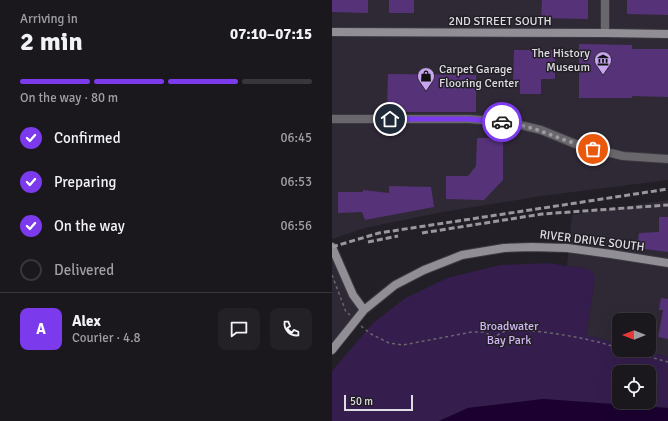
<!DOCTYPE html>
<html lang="en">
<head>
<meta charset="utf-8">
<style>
  :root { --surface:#1a171d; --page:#232026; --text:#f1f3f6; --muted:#9f9fa4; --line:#38363b; --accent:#7c3aed }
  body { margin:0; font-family:Signika,sans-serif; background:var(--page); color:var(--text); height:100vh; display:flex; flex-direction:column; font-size:15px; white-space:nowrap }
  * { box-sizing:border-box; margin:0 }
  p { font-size:13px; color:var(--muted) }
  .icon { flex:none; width:22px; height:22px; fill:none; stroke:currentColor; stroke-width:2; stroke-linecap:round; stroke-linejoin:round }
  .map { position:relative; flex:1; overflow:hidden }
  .details { display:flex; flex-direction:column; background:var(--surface); width:332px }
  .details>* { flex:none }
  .needle { width:26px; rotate:270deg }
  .controls { position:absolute; left:280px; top:313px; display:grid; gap:8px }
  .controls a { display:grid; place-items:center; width:44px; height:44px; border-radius:8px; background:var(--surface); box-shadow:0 4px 16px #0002,0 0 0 1px var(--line); font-size:20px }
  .scale { position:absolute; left:12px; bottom:10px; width:69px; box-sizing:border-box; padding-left:4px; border:2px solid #dfdde2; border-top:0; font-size:11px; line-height:14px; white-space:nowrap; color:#dfdde2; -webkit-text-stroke:3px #221f27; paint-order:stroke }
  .pin { position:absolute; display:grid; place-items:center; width:34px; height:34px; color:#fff; margin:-17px; border:2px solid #fff; border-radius:50%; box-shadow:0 1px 4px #0007 }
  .courier { position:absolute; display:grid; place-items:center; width:40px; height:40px; margin:-20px; border:3px solid #7c3aed; border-radius:50%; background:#fff; color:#222; box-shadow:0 1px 5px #0007 }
  .headline em { font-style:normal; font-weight:800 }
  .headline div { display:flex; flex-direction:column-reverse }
  .headline { display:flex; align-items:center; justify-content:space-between; height:68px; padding:0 20px }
  h1 { font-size:26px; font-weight:800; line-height:30px }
  .bar { display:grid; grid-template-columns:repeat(4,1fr); gap:6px 4px; align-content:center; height:48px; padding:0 20px }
  .bar i { height:5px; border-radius:3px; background:var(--line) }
  .bar .current { background:var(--accent) }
  .bar p { grid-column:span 4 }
  .line { display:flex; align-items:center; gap:10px; padding:0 20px; border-top:1px solid var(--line) }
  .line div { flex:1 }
  .round { display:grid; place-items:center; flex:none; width:42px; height:42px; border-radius:8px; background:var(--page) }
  ol { padding:0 20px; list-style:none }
  li { display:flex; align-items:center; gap:12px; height:44px }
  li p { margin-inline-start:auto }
  li .icon { padding:4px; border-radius:50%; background:var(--accent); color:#fff; stroke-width:4 }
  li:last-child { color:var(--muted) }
  li i { width:22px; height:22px; border:2px solid var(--line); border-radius:50% }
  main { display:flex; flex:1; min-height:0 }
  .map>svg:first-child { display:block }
  .built { fill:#2f2936 }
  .green { fill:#351e4d; fill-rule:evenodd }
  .water { fill:#1b0030 }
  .building { fill:#563379 }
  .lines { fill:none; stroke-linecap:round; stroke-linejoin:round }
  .street-casing { stroke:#3c3a41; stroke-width:10 }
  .secondary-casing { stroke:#3c3a41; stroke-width:10 }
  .path { stroke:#69666d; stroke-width:1.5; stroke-dasharray:3 3; stroke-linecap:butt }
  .street { stroke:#69676b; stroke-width:8 }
  .secondary { stroke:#918f95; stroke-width:8 }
  .rail { stroke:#9a989e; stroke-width:3; stroke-dasharray:6 3; stroke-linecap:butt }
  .done { stroke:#9d9aa1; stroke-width:4; stroke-dasharray:0 7.2 }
  .route { stroke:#7c3aed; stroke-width:5 }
  .labels { text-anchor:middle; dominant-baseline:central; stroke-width:3; stroke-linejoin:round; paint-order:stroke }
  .street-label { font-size:12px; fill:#dfdde2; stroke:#221f27 }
  .poi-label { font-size:12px; fill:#dfdde2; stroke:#221f27; text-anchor:end }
  .park-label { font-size:12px; fill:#d1b6f3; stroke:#221f27 }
</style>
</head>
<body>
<main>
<section class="details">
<div class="headline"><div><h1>2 min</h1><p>Arriving in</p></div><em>07:10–07:15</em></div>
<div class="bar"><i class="current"></i><i class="current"></i><i class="current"></i><i></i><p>On the way · 80 m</p></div>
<ol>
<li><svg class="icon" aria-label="check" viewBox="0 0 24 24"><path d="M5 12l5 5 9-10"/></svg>Confirmed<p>06:45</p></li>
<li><svg class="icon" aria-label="check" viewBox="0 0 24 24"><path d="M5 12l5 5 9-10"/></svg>Preparing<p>06:53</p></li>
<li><svg class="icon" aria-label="check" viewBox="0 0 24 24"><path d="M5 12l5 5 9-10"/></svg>On the way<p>06:56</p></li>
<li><i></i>Delivered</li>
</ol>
<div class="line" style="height:72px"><b class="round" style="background:var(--accent);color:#fff">A</b><div><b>Alex</b><p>Courier · 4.8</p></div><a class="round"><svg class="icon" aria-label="chat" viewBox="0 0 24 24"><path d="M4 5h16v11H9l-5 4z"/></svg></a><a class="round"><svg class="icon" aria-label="phone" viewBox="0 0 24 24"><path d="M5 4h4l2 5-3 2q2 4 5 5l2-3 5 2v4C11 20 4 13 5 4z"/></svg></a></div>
</section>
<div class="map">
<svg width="336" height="421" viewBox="0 0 336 421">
  <rect width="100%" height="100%" fill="#221f27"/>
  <path class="built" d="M0 0H336V180L209 196 111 212 33 228 0 239Z
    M336 200V357L309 350H317V320H287V344L254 335 263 279 256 269 235 266 240 215Z
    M4 256 32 310 0 350V258Z"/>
  <path class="green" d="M215 263 256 269 261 272 263 279 254 335 287 344V350H309L336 357V408L211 399 136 408 107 421H0V371L40 324 72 299 115 278 168 265ZM287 372H317V402H287Z"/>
  <path class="water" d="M211 399 336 408V421H107L136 408Z"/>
  <path class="building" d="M0 0H36V13L0 12Z
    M57 0H82V13H57Z
    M210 0H256V19L209 18Z
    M295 0H336V15L295 14Z
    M247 44 300 45V49H336V97L300 96V98H247Z
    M182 50H223V79H209V94H188V84H181Z
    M56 74 144 75V112H55Z
    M145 138H171V180L152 200 114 199V176H136L144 166Z
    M57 186 99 187 102 207 33 220 30 212 6 213V192H31V190L57 193Z
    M327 217H336V252L305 248 307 233 327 232Z
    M329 298 336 299V339L326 337 331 310H327Z"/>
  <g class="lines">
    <g class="street-casing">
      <path id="street" d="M273 0V33
        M0 119H137L176 122 209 130 246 145 291 156 336 159"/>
    </g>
    <g class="secondary-casing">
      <path id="secondary" d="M0 32 273 33 336 34
        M0 247 21 295 32 310
        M0 350 32 310 63 285 92 270 130 255 172 248 200 247 235 248 279 254 336 263"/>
    </g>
    <path class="path" d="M0 275 14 312 18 315
      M29 326 39 334 57 343 71 345 140 332H151L163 337C165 336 168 333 171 332 180 329 192 330 202 331 231 334 258 339 287 348
      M293 350 336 362"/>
    <use href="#street" class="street"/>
    <use href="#secondary" class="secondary"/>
    <path class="rail" d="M90 233 210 214 336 205
      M36 242 66 236
      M0 247 47 233 336 189"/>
  </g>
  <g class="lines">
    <path class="done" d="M170 122C202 125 230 141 261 149"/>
    <path class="route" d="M58 119H137L170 122"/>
  </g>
  <defs>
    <g id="museum-pin" transform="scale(0.9)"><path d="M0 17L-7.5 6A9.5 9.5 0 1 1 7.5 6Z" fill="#c7a6ef" stroke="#221f27"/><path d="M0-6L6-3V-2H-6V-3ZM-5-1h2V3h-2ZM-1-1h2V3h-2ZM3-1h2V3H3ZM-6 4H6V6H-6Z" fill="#111"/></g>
    <g id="shop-pin" transform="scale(0.9)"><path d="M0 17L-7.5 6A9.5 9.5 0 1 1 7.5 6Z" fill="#c7a6ef" stroke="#221f27"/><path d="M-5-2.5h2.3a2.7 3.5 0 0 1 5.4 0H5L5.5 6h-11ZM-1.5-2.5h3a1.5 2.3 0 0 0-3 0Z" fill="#111"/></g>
  </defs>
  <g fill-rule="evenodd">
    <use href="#museum-pin" x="271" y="60"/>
    <use href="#shop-pin" x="94" y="76"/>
  </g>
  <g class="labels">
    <g class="street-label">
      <text x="168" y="21">2ND STREET SOUTH</text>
      <text transform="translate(260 241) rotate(7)">RIVER DRIVE SOUTH</text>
    </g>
    <g class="poi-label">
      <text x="258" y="53">The History<tspan x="258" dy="14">Museum</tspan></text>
      <text x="107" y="69" text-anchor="start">Carpet Garage<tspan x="107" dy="14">Flooring Center</tspan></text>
    </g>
    <g class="park-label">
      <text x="177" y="326">Broadwater<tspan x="177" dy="14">Bay Park</tspan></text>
    </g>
  </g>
</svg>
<div class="controls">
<a><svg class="needle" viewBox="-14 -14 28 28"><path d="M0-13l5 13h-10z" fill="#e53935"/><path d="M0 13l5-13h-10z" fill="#9f9fa4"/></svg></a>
<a><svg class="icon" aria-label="locate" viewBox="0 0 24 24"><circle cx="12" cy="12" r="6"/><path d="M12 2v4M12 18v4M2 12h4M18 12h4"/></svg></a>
</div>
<div class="scale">50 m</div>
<div class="pin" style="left:261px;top:149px;background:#ea580c"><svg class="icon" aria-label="bag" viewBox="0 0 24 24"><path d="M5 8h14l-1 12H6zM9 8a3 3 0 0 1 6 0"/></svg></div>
<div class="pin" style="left:58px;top:119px;background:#1f2937"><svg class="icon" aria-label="home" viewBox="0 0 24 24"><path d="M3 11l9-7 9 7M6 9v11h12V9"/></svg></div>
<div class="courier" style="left:170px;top:122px"><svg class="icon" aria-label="car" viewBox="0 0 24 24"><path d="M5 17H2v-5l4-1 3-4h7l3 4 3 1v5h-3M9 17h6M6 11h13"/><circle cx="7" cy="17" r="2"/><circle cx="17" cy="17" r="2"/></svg></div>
</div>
</main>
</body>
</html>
